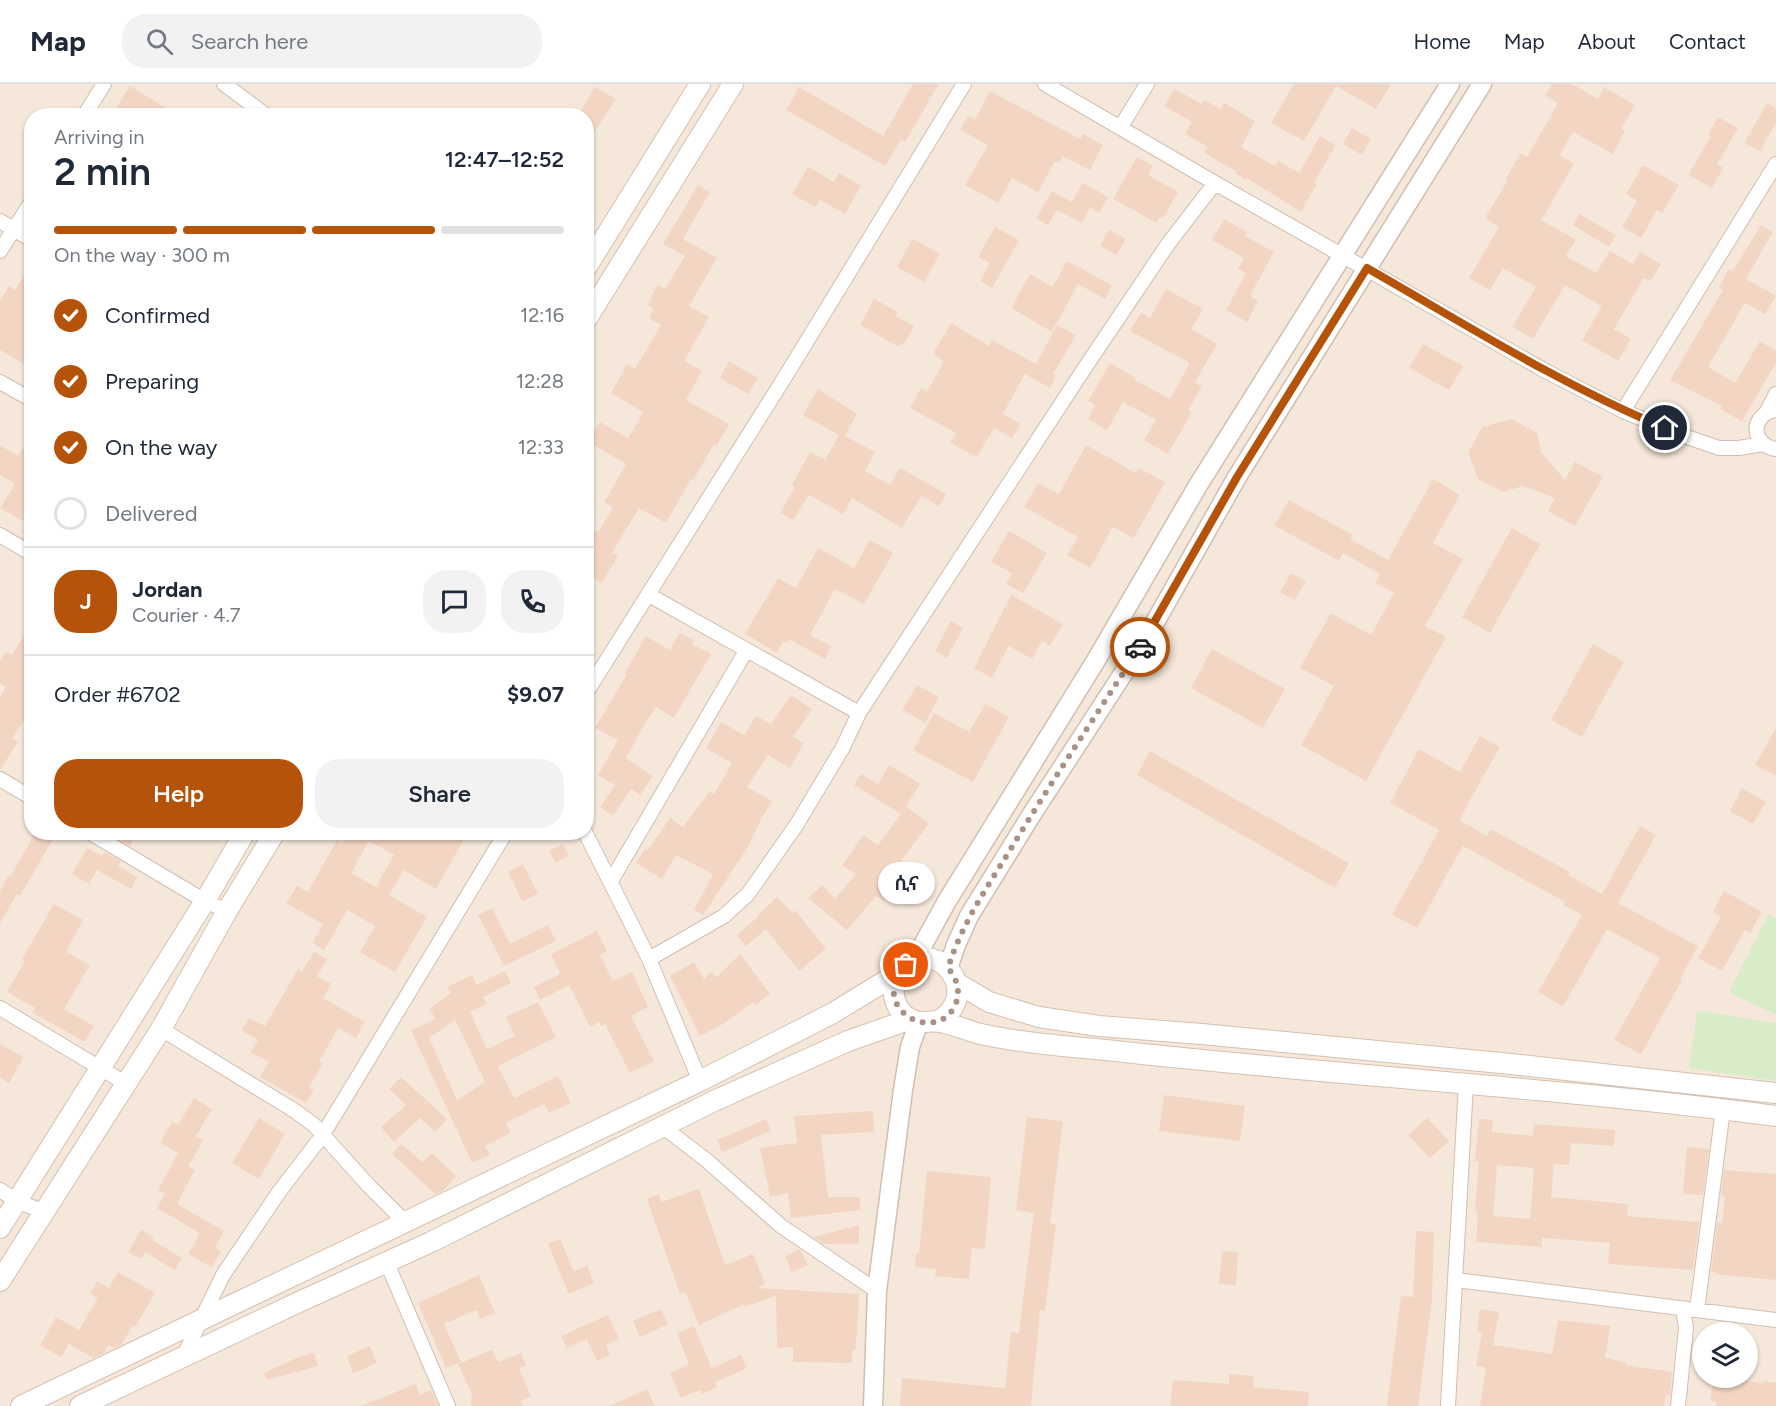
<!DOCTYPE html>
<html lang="en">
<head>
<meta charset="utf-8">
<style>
  :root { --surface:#fff; --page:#f2f2f3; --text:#1f2937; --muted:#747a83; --line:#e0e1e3; --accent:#b45309 }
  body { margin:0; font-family:Figtree,"Noto Sans Ethiopic",sans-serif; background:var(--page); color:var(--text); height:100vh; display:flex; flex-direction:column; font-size:22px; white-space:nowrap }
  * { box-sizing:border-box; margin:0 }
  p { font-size:20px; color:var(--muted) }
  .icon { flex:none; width:33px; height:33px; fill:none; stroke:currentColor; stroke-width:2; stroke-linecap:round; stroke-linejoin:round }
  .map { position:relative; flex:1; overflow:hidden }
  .side { position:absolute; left:24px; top:24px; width:570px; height:732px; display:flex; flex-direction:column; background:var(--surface); border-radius:24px; box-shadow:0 2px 4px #0004 }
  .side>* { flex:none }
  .fabs { position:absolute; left:1692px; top:1238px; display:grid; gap:12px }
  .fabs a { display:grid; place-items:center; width:66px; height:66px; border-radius:50%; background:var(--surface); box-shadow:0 2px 4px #0004; font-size:30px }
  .pin { position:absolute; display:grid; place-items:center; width:51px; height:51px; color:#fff; margin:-26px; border:3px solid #fff; border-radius:50%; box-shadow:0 2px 6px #0007 }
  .courier { position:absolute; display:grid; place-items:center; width:60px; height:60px; margin:-30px; border:4px solid #b45309; border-radius:50%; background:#fff; color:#222; box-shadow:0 2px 8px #0007 }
  .bubble { position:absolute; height:42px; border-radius:21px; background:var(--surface); box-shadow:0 2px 4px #0004; font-size:20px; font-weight:600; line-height:42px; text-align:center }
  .summary em { font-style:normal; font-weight:600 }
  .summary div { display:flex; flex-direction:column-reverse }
  .summary { display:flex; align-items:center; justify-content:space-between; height:102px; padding:0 30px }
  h1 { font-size:39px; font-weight:600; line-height:45px }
  .bar { display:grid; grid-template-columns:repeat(4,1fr); gap:9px 6px; align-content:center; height:72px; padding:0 30px }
  .bar i { height:8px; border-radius:4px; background:var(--line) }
  .bar .active { background:var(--accent) }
  .bar p { grid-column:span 4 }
  .line { display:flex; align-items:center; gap:15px; padding:0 30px; border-top:2px solid var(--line) }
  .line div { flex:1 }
  .round { display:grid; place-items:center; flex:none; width:63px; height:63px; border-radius:24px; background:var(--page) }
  ol { padding:0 30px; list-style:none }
  li { display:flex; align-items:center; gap:18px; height:66px }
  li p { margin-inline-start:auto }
  li .icon { padding:6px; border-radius:50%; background:var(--accent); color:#fff; stroke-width:4 }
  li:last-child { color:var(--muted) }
  li i { width:33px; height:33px; border:3px solid var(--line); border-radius:50% }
  .button { display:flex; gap:12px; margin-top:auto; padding:12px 30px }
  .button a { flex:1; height:69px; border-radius:24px; background:var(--accent); color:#fff; font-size:24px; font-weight:600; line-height:69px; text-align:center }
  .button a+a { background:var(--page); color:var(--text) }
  header { display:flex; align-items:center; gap:36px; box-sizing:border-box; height:84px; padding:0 30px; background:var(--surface); border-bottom:2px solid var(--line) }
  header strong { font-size:28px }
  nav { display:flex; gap:33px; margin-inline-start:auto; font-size:21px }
  .search { width:420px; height:54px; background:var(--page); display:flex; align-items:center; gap:15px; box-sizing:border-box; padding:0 21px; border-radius:24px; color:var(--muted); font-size:22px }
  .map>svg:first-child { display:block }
  .residential { fill:#f5e8da; fill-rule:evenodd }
  .green { fill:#d8ecc9 }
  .building { fill:#f3d5c3; fill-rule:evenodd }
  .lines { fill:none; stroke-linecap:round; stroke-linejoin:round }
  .minor-casing { stroke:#d1beb0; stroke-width:16 }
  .tertiary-casing { stroke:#d1beb0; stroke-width:21 }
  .secondary-casing { stroke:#d6c0b0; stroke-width:22 }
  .minor { stroke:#fff; stroke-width:14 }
  .tertiary { stroke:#fff; stroke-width:18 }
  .secondary { stroke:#fff; stroke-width:20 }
  .done { stroke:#a89285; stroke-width:6; stroke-dasharray:0 10.8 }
  .route { stroke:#b45309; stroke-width:8 }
</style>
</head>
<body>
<header>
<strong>Map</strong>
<div class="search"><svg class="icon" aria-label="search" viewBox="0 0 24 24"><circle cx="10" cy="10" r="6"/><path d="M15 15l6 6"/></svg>Search here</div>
<nav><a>Home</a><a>Map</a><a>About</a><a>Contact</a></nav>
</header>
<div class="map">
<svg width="1776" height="1322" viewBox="0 0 1776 1322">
  <rect width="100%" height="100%" fill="#fdf6ec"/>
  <path class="residential" d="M0 0H1776V1322H0ZM32 32H586V748H32ZM1702 1248H1748V1293H1702Z"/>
  <path class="green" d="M1768 831 1776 834V931L1729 908Z
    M1697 927 1776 939V997L1689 984Z"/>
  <path class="building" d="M913 0H939L905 58 901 56 885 82 786 26 799 3 883 52Z
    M1294 0H1391L1376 25 1336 2 1304 57 1271 39Z
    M1552 0H1572L1598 15 1604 3 1635 21 1621 45 1625 47 1613 70 1573 48 1560 71 1574 80 1541 136 1576 156 1566 172 1596 189 1610 167 1633 180 1640 168 1661 180 1651 197 1644 194 1614 245 1631 255 1618 277 1582 256 1602 222 1565 201 1533 255 1512 243 1536 203 1503 184 1490 206 1469 194 1499 143 1485 134 1508 96 1506 95 1520 69 1527 73 1558 19 1545 12Z
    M130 2 179 32H124L115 26Z
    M595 3 616 15 586 61V32L579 30Z
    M1174 5 1202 20 1204 16 1220 25 1224 19 1255 37 1241 63 1275 82 1278 77 1299 89 1320 52 1336 61 1314 99 1317 100 1301 128 1247 94 1246 96 1235 89 1236 87 1204 69 1208 63 1185 50 1192 38 1164 22Z
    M990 7 1080 55 1083 50 1103 61 1090 86 1063 72 1059 79 1055 77 1038 108 1012 94 998 119 965 101 988 61 960 46 968 32 975 36Z
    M1767 19 1776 24V39L1760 67 1744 59Z
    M1718 33 1738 44 1717 80 1723 84 1712 104 1688 91 1711 52 1708 51Z
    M1352 44 1371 55 1362 71 1343 60Z
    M1137 73 1153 82 1148 91 1178 108 1163 134 1160 132 1157 139 1113 115Z
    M1643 81 1679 101 1662 129 1657 126 1641 154 1622 143 1637 117 1626 110Z
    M808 83 834 98 839 89 861 102 845 130 820 116 815 123 792 110Z
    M1083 99 1108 113 1099 129 1090 124 1082 139 1057 126 1048 141 1036 134 1052 107 1072 118Z
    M698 101 710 108 683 155 717 174 689 222 709 233 684 277 702 287 686 316 729 340 717 361 714 360 693 396 691 395 666 439 639 424 612 469 618 472 602 499 586 490V441L598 448 613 424 604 418 626 380 588 358 600 338 628 354 643 328 611 309 627 280 635 285 661 241 649 234 654 225 647 221 658 201 665 205 685 172 663 160Z
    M1579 130 1616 151 1609 163 1573 141Z
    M1224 135 1247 148 1245 152 1274 168 1250 212 1258 217 1247 238 1226 226 1246 189 1238 185 1244 174 1212 156Z
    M1761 141 1773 148 1746 195 1776 212 1765 230 1745 219 1708 283 1735 299 1760 257 1776 267V279L1742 337 1720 325 1722 322 1670 296 1723 206 1719 203 1729 185 1733 187Z
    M995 143 1019 156 992 204 980 197 990 179 978 173Z
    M1109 146 1126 155 1117 171 1100 162Z
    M913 155 940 170 924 198 897 183Z
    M1067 177 1112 201 1105 215 1078 200 1052 248 1011 224 1030 190 1053 203Z
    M32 179V285L0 266V216L9 202 15 206Z
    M1166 205 1203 225 1191 245 1217 260 1195 298 1202 302 1188 326 1192 328 1168 370 1144 356 1156 336 1123 318 1107 346 1088 335 1095 321 1088 317 1110 279 1136 294 1135 296 1170 315 1189 281 1188 278 1130 247 1141 229 1150 234Z
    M874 215 898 228 896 232 914 242 903 261 901 260 899 263 860 241Z
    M951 239 989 262 992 256 1036 280 1057 241 1076 251 1053 290 1056 292 1050 304 1025 290 1003 330 1020 340 1012 354 994 344 977 373 950 359 956 349 910 324 921 304 927 308 944 277 933 270Z
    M1423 260 1463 282 1449 306 1409 284Z
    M729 277 758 294 748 310 720 294Z
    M818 305 857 330 845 352 875 368 865 387 890 401 900 384 946 410 939 422 921 412 902 444 852 414 843 430 809 411 793 436 780 429 795 403 792 401 810 368 825 376 839 351 803 331Z
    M1512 335 1537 349 1541 368 1565 396 1575 378 1603 393 1575 442 1548 427 1555 414 1523 402 1503 408 1478 395 1468 369 1482 343Z
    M32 350V423L23 437 0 424 15 400 0 391V361L18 372Z
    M1086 361 1136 389 1139 384 1165 398 1134 454 1113 443 1090 484 1067 471 1078 453 1024 423 1038 399 1059 410Z
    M1433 395 1460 411 1433 459 1463 475 1425 542 1446 553 1366 697 1301 661 1334 602 1300 584 1331 529 1371 551 1394 509 1375 499 1380 490 1343 469 1339 477 1274 441 1289 416 1353 451 1350 455 1388 476Z
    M1512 444 1540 460 1490 549 1462 533Z
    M1009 447 1047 469 1023 509 1006 500 1012 489 991 478Z
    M870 456 893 469 864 520 835 505 810 551 831 562 825 575 789 555 787 559 783 557 777 569 745 550 778 494 796 504 818 464 854 484Z
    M1291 489 1306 497 1295 516 1280 508Z
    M1011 511 1063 540 1050 562 1042 557 1032 575 1009 562 992 594 974 584Z
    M951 537 963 544 947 574 935 567Z
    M32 538V624L12 655 18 658 0 686V613L6 603 0 599V578L6 568 12 571Z
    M680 549 694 556 692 560 711 570 674 634 656 623 647 636 626 674 653 692 640 711 631 705 613 732 600 723 615 701 598 691 618 656 595 644 627 590 625 589 646 552 670 566Z
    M1593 560 1624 578 1582 653 1551 636Z
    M1212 565 1285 605 1263 644 1191 604Z
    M917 601 939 613 925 639 902 626Z
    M791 611 812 625 793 653 804 659 790 684 768 671 747 703 772 717 761 735 758 733 761 736 748 763 703 831 694 826 713 790 676 771 662 795 636 779 645 765 648 766 670 734 683 743 710 707 714 710 732 679 706 664 721 638 744 651 756 632 771 640Z
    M985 620 1009 633 973 698 913 666 934 629 969 648Z
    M1776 644V692L1755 681Z
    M1480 652 1500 663 1459 736 1487 752 1491 745 1570 788 1568 791 1602 810 1640 742 1656 751 1618 819 1698 862 1680 895 1682 896 1641 970 1614 956 1660 874 1607 845 1563 922 1538 908 1582 831 1563 821 1565 818 1463 762 1417 844 1392 831 1439 746 1390 719 1419 665 1460 688Z
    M1150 667 1349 779 1335 804 1137 691Z
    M889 681 920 700 904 726 906 723 929 739 887 796 895 800 885 817 876 812 847 846 808 814 822 801 835 815 856 790 842 782 863 751 878 761 901 730 854 701 861 690 878 700Z
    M1742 704 1766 718 1753 740 1730 727Z
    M36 748H57L20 812 17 810 0 839V807L8 792 10 793Z
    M116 748H138L130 762 114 752Z
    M349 748H468L436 805 404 786 389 811 427 833 395 888 360 868 375 842 347 826 324 866 312 859 323 840 286 819 297 802 308 808 337 756 342 760ZM369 757 394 771 376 803 351 789Z
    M563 760 569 772 555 779 549 767Z
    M87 764 102 772 104 768 121 777 118 782 137 793 131 805 97 786 89 800 72 790Z
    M523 780 538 810 522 817 508 788Z
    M1724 807 1762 828 1750 849 1745 846 1722 887 1698 874 1721 833 1713 828Z
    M777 813 793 829 795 826 826 865 799 887 766 845 746 862 737 851 759 832 758 831Z
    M54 820 83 836 66 868 90 881 64 925 94 942 85 958 32 928 35 924 7 908 25 877 22 875Z
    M492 824 510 860 548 841 556 857 504 882 478 831Z
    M597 847 607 867 600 871 613 897 632 888 648 923 631 932 654 977 630 989 605 940 601 942 599 938 590 943 569 901 540 916 534 903 560 890 551 870Z
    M314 868 327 875 317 892 331 900 323 914 365 938 356 954 338 944 319 978 323 980 309 1003 314 1006 306 1019 260 993 269 978 250 968 258 956 241 946 249 934 265 942 298 885 302 887Z
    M740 870 770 910 755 921 753 918 723 940 700 952 670 892 694 878 704 895 711 888 717 893Z
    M505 887 511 899 483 913 487 920 470 928 487 965 515 952 506 933 538 918 556 953 498 982 514 1014 558 992 571 1019 549 1029 544 1020 506 1039 511 1049 485 1062 490 1071 472 1079 411 946 436 935 429 925 451 909 447 903 472 891 477 901ZM455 936 485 998 457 1016 429 954Z
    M0 960 24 973 9 999 0 993Z
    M401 993 447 1035 435 1048 420 1034 394 1058 381 1043 406 1021 389 1005Z
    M1164 1011 1245 1022 1240 1057 1159 1047Z
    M194 1014 212 1025 196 1052 203 1056 188 1082 195 1086 177 1120 224 1147 215 1164 221 1167 212 1183 188 1170 200 1149 157 1124 165 1110 158 1106 178 1069 160 1059 172 1038 178 1041Z
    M873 1027 874 1048 821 1051 828 1113H860V1126L791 1134 788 1109 770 1113 760 1064 797 1059 794 1032Z
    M1027 1033 1063 1037 1050 1139 1056 1140 1045 1227 1040 1226 1031 1322H900L902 1294 1005 1304 1011 1248 1019 1249 1034 1129 1016 1126Z
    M259 1034 285 1050 259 1095 232 1079Z
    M1427 1034 1449 1057 1430 1074 1408 1051Z
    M766 1035 771 1047 722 1068 717 1056Z
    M1479 1035 1493 1036 1492 1048 1533 1052 1534 1040 1615 1046 1614 1062 1571 1059 1569 1081 1554 1080 1551 1113 1628 1120 1627 1132 1699 1138 1693 1186 1608 1180 1610 1159 1542 1154V1163L1476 1158 1478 1127H1475L1479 1077H1475ZM1497 1081 1534 1084 1530 1135 1493 1132Z
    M401 1060 423 1078 432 1069 456 1092 443 1107 435 1110 392 1070Z
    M1687 1063 1709 1065 1703 1111 1683 1110Z
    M1724 1086 1776 1090V1196L1715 1190 1716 1188H1711L1717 1139H1722L1725 1113 1721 1112Z
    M927 1087 991 1093 985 1165 972 1164 969 1195 935 1192 936 1185 915 1183 916 1169 919 1170Z
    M699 1105 725 1181 753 1170 765 1200 757 1204 859 1210 857 1247 855 1266H852V1279L793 1278V1263L777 1264 776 1212 744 1223 743 1221 699 1241 685 1208 680 1210 647 1115 659 1110 662 1118Z
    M859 1141V1160H823L814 1153Z
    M141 1146 154 1153 152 1156 182 1174 175 1186 145 1168 141 1175 128 1168Z
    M1416 1147 1434 1148 1432 1216 1418 1322H1387L1401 1212 1413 1213Z
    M560 1155 574 1187 587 1182 594 1199 569 1210 548 1160Z
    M800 1165 808 1181 792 1188 785 1172Z
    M1222 1167 1238 1168 1236 1201 1219 1200Z
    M118 1188 155 1209 136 1242 133 1241 121 1261 114 1264 109 1261 104 1269 93 1274 69 1260 61 1273 40 1261 56 1233 79 1246 98 1214 90 1210 97 1197 109 1204Z
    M479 1191 495 1229 480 1235 476 1226 444 1240 461 1278 446 1284 418 1219Z
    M661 1225 668 1240 640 1253 633 1237Z
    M1480 1225 1499 1228 1493 1261 1552 1270 1558 1236 1610 1242 1605 1274 1625 1278V1281L1672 1288 1670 1312 1666 1311 1664 1322H1480L1486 1284 1476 1282 1482 1249 1477 1248Z
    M608 1231 619 1255 606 1261 610 1271 597 1277 587 1255 567 1264 561 1252Z
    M694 1242 712 1284 741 1271 747 1284 715 1298 717 1303 702 1310 700 1306 681 1314 670 1289 689 1280 677 1249Z
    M370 1262 377 1279 353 1289 347 1272Z
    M492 1266 498 1278 521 1269 526 1281 519 1284 531 1312 521 1317 523 1322H471L472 1310 458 1280Z
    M314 1269 318 1282 267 1296 264 1289 299 1273Z
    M1229 1290 1254 1292 1253 1303 1309 1308 1308 1322H1170L1173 1296 1229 1300Z
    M1714 1293 1763 1299 1764 1297 1776 1299V1322H1716V1318L1710 1316Z
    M416 1300 420 1311 431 1306 438 1322H361Z
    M647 1305 655 1322H609Z"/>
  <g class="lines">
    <g class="minor-casing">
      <path id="minor" d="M224 0 267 32
        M1045 0 1215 99 1542 285 1623 327 1687 353 1719 364H1739L1763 360
        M84 32 104 0
        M1120 44 1147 0
        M0 137 32 156
        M0 167 32 117
        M0 298 32 316
        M1776 326C1750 330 1750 361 1776 365
        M1623 327 1776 80
        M1766 329 1776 310
        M0 451 32 470
        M649 511 859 629
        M586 609 785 293 964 0
        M0 695 32 714
        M89 748 205 817 227 827
        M585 748 649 875 700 997
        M611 797 746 567
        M649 875 724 832 748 810 797 740 842 665 859 629 1084 285 1168 160 1215 99
        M0 924 125 999
        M161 945 295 1027 314 1041 368 1101 406 1139
        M663 1043 705 1075 781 1142 877 1207
        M0 1106 17 1117 44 1128
        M387 1179 448 1322
        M1456 1196 1776 1236
        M1697 1226 1723 1025
        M183 1273 223 1191 279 1108 322 1052 506 748
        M1448 1322 1466 1000
        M1678 1322 1686 1244 1683 1225"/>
    </g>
    <g class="tertiary-casing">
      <path id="tertiary" d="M914 877 947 817 1095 578 1197 403 1450 0
        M948 884 956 861 969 832 1032 730 1145 556 1237 393 1482 0
        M873 1322 877 1207 903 1006 910 963 919 938"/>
    </g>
    <g class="secondary-casing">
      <path id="secondary" d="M586 184 700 0
        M586 236 733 0
        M957 899 989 918 1039 933 1099 942 1202 950 1511 980 1776 1009
        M938 937C983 911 940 854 906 881 888 895 890 924 910 935 920 941 930 936 940 938 954 940 967 947 981 950 1021 959 1064 962 1106 966 1329 991 1553 1003 1776 1032
        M0 1144 205 817 245 748
        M0 1197 161 945 227 827 275 748
        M21 1322 700 997 833 929 900 888
        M80 1322 299 1218 431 1158 714 1017 848 957 911 935"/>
    </g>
    <use href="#minor" class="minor"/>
    <use href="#tertiary" class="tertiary"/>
    <use href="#secondary" class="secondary"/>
  </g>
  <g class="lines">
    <path class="done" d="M906 881C865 924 938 964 956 919 961 905 956 894 948 884 962 839 988 802 1012 763 1053 695 1097 630 1140 563"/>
    <path class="route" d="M1140 563 1237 393 1367 184C1465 240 1561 301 1665 344"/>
  </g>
</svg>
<div class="fabs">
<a><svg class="icon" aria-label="layers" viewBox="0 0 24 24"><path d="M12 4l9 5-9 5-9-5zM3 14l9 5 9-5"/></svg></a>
</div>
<div class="pin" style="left:906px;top:881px;background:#ea580c"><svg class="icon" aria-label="bag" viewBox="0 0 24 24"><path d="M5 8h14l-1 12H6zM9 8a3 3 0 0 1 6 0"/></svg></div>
<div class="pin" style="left:1665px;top:344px;background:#1f2937"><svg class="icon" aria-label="home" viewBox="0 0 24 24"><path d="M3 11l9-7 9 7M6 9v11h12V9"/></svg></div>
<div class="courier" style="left:1140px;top:563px"><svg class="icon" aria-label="car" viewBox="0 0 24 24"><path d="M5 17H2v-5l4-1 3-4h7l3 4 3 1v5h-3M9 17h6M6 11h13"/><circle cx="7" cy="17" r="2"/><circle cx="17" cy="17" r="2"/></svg></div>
<div class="bubble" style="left:878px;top:778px;width:57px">ሲና</div>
<section class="side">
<div class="summary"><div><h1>2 min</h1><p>Arriving in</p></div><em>12:47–12:52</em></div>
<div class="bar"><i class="active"></i><i class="active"></i><i class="active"></i><i></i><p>On the way · 300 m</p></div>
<ol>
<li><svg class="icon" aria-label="check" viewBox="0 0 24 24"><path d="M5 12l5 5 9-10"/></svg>Confirmed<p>12:16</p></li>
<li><svg class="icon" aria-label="check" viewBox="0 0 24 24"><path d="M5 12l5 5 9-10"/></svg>Preparing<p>12:28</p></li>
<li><svg class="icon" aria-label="check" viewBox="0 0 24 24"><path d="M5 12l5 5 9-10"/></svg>On the way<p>12:33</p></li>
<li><i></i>Delivered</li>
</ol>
<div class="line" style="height:108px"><b class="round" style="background:var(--accent);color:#fff">J</b><div><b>Jordan</b><p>Courier · 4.7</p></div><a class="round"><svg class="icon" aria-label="chat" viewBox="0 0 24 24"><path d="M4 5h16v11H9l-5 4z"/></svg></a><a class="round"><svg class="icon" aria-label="phone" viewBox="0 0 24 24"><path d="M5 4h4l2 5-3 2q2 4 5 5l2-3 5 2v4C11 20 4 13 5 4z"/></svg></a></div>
<div class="line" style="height:78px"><div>Order #6702</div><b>$9.07</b></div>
<div class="button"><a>Help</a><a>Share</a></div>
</section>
</div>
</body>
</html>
